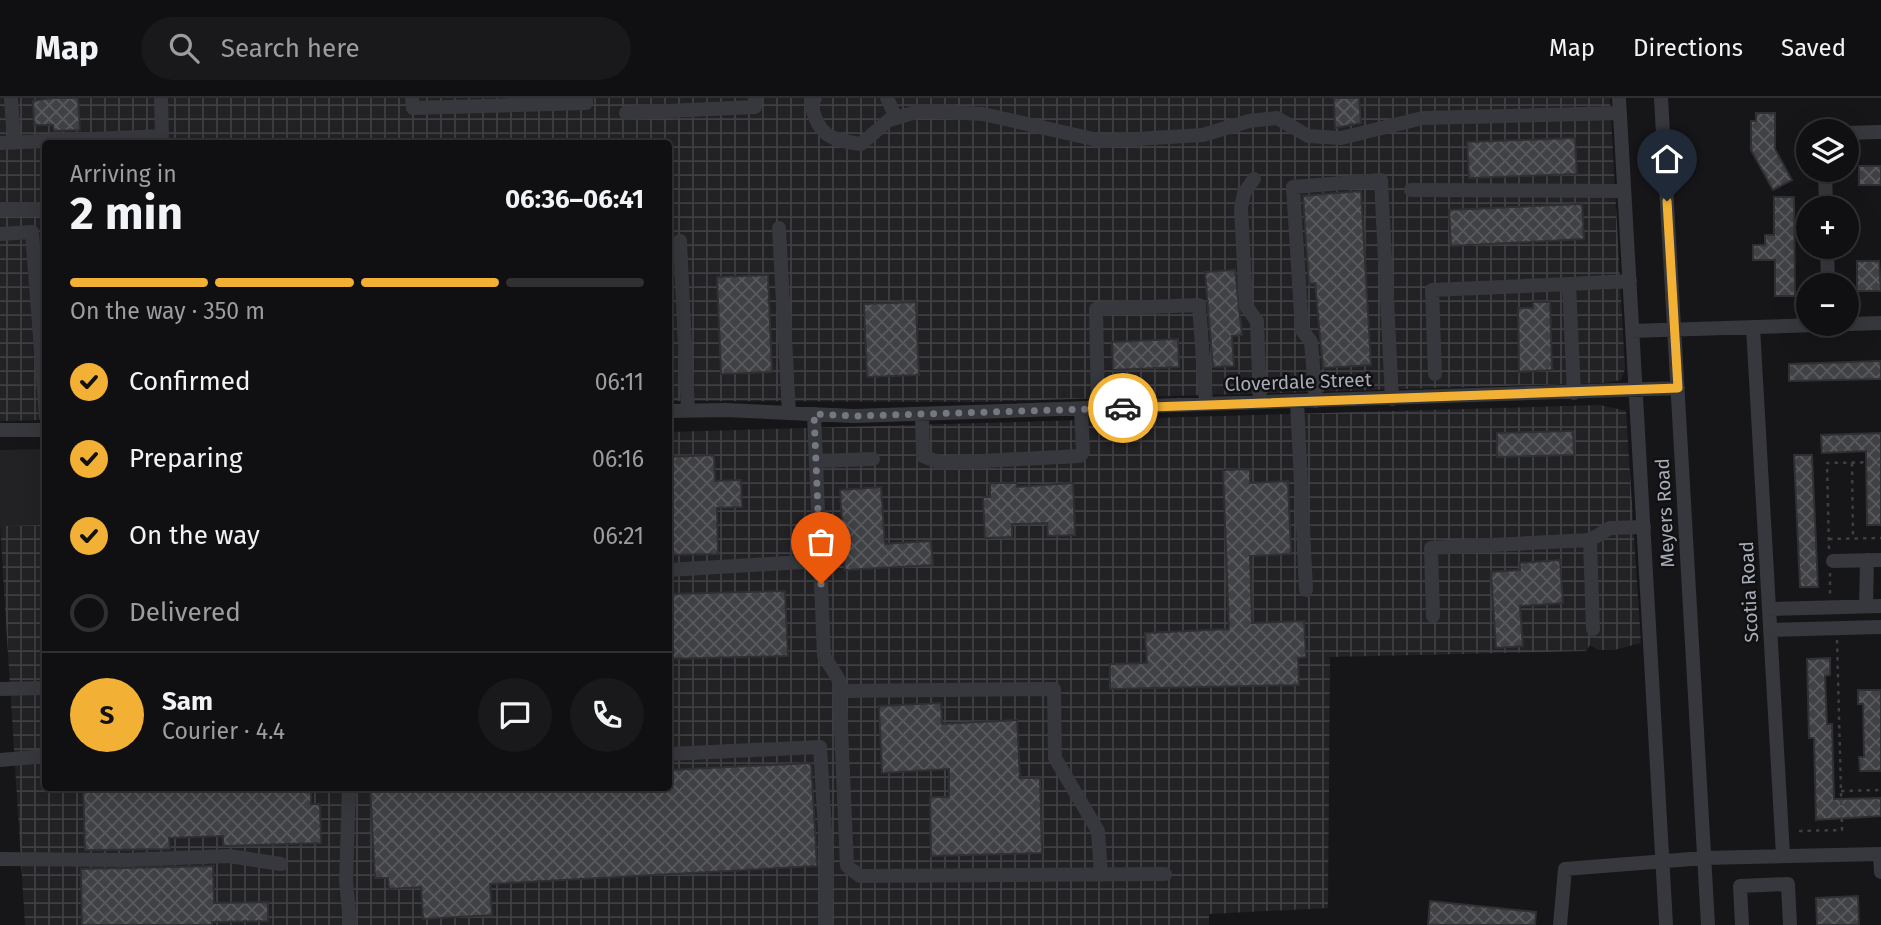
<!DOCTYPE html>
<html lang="en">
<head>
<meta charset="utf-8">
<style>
  :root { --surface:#101012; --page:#19191b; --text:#f1f3f6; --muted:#9c9d9f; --line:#303032; --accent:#f2b134 }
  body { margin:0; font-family:"Fira Sans",sans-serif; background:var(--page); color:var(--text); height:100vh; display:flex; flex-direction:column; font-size:26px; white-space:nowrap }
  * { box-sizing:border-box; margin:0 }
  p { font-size:23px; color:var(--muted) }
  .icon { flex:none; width:38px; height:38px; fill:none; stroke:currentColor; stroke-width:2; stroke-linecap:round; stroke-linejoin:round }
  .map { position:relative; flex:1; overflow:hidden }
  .panel { position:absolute; left:42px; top:42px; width:630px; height:651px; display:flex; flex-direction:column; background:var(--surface); border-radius:7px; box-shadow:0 7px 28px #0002,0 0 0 2px var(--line) }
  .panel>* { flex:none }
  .tools { position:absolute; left:1796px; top:21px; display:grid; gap:14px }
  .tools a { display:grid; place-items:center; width:63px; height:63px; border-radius:50%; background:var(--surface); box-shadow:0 7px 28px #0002,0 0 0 2px var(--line); font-size:35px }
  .pin { position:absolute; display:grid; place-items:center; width:60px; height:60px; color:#fff; margin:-72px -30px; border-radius:50% 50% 50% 0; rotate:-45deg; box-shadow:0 0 7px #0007 }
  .pin .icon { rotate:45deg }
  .courier { position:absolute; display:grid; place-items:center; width:70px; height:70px; margin:-35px; border:5px solid #f2b134; border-radius:50%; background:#fff; color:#222; box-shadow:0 2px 9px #0007 }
  .head em { font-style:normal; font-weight:700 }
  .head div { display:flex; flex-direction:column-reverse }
  .head { display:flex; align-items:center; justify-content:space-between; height:119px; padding:0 28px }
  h1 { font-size:46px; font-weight:700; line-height:52px }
  .bar { display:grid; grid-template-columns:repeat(4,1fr); gap:10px 7px; align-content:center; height:84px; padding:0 28px }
  .bar i { height:9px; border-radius:5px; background:var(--line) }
  .bar .selected { background:var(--accent) }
  .bar p { grid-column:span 4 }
  .line { display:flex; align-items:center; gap:18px; padding:0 28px; border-top:2px solid var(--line) }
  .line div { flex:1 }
  .round { display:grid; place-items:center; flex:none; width:74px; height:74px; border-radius:37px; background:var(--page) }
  ol { padding:0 28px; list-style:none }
  li { display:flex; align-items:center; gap:21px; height:77px }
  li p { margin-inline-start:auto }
  li .icon { padding:7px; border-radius:50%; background:var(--accent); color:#111; stroke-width:4 }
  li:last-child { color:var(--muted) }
  li i { width:38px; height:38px; border:4px solid var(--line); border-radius:50% }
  header { display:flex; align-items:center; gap:42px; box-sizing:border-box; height:98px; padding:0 35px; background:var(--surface); border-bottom:2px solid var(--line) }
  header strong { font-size:33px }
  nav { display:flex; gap:38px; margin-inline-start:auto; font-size:24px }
  .search { width:490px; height:63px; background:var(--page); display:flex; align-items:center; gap:18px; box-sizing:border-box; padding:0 24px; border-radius:38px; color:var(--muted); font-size:26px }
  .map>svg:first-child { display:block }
  .built { fill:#222225 }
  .industrial { fill:url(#industrial-grid) }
  .building { fill:url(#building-cross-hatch); stroke:#303034; stroke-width:2 }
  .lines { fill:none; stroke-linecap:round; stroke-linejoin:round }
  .path { stroke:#3d3f44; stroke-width:2.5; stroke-dasharray:3.5 5; stroke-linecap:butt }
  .minor { stroke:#37383d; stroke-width:14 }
  .done { stroke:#757880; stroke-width:7; stroke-dasharray:0 12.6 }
  .route { stroke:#f2b134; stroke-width:9 }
  .labels { text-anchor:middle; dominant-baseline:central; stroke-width:5; stroke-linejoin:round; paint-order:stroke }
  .street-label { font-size:19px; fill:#a8adb8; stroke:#111113 }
</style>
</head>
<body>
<header>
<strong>Map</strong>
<div class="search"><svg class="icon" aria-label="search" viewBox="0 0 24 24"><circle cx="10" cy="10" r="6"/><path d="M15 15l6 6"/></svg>Search here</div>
<nav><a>Map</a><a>Directions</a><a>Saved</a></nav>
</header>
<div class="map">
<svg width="1881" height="827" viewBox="0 0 1881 827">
  <defs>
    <pattern id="industrial-grid" width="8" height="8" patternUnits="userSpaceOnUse" patternTransform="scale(1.75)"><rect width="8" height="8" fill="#222225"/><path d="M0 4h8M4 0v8" fill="none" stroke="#3f3f43"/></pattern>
    <pattern id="building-cross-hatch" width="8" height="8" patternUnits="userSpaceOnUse" patternTransform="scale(1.75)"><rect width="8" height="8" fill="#404145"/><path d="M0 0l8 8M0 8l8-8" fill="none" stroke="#595a5e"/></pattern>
  </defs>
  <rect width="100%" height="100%" fill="#161618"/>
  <path class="built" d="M45 351V427L0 428V352Z"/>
  <path class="industrial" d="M0 0H1610L1625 271 1621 282 1602 285 979 304 669 303 668 46H46L45 322 3 323H0Z
    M1600 307 1626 313 1641 545 1614 552H1598L1590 547 1586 553 1330 559 1328 810 1209 816V827H25L0 428 45 427 46 690H668L669 334Z"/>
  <path class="building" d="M51 0H78L80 32 54 33 53 27H34L33 3Z
    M1334 0H1359L1361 25 1335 30Z
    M1756 15H1775V51L1792 82 1773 92 1751 52V23H1756Z
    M1575 40 1577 76 1469 80 1467 44Z
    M1859 68H1881V87H1859Z
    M1361 93 1371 267 1323 270 1315 185 1309 186 1303 98Z
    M1774 99H1794L1795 198H1775V162H1753V147H1765V137H1774Z
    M1582 106 1584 141 1451 148 1449 112Z
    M1857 163H1879L1881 193H1857Z
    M1235 172 1242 237 1232 238 1234 268 1213 269 1205 174Z
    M768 177 772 274 721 276 717 179Z
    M916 204 919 277 867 279 864 206Z
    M1533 204H1550L1552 272 1519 274 1518 210H1533Z
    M1178 241 1179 269 1113 272 1112 244Z
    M1881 263V281L1789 283V266Z
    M1573 333 1574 357 1497 359V335Z
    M1881 335V427H1867L1866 353 1822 355 1821 337Z
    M714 357 715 383 741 382 742 409 717 410 718 456 668 457V359Z
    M1794 357H1812L1818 489H1800Z
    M1250 371V385L1288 383 1291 456 1250 458 1252 525 1304 523 1306 559 1298 560 1299 587 1110 591V566L1147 565 1145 535 1229 531 1223 372Z
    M990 385H1017V389L1073 385 1075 437 1048 438 1047 425 1012 426V439L985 440 983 399H990Z
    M881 389 885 446 931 443 933 467 845 472 840 392Z
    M1560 462 1563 505 1520 508 1523 548 1496 550 1491 474 1520 472V465Z
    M785 493 788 558 668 561V496Z
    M1830 560V577L1825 578 1827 626H1832L1834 701 1881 700V718L1816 722 1814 640H1809L1807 561Z
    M1858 592H1881V673H1860L1859 659H1864L1863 606H1858Z
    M941 605 942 626 1017 622 1020 680H1040L1042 755 931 758 930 699H949V671L882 675 879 608Z
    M811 665 817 768 490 786 492 817 423 821 421 789 389 791 388 780H375L370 690H668V672Z
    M83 690H311V706H320L321 745 223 748V738L169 740 170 751 85 752Z
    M213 768 214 805 268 804V823L212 824V827H82L81 771Z
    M1858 798 1859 827H1817L1816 800Z
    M1430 803 1536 814 1535 827H1428Z"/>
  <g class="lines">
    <path class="path" d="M1852 365 1853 440
      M1829 441 1881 440
      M1829 451 1827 365 1881 364
      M1830 475V496
      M1841 693 1881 692
      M1799 733 1842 732 1837 542"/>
    <path class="minor" d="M11 0 14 44
      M412 0 413 10 586 5V0
      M815 0 811 4C817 37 830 42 861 46L889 22 920 13 983 16 1102 43 1203 37 1249 23 1277 20 1308 38 1341 40 1423 20 1620 15
      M887 0 896 20
      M1619 0 1666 827
      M1661 0 1708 827
      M626 15 755 9V0
      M1846 35 1881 34
      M0 45 162 38 161 0
      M1825 72 1826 110
      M1254 81 1244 95 1241 110 1246 208 1257 223 1260 304
      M1411 92 1624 93
      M0 111H46
      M779 130 789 315
      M0 136 32 134 46 319
      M680 143 688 313
      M1827 149 1828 187
      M1753 229 1783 757
      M1632 233 1881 225
      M1435 276 1432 192 1569 186
      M1574 295 1569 186 1630 183
      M1297 303 1306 492
      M1316 303 1311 244 1302 232 1293 89 1381 82 1392 301
      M1098 311 1096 211 1199 207 1206 306
      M668 313 725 312 854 318 1678 290
      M814 316 824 558 839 582 847 768 860 778 1165 776
      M922 316 923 358 941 365 1080 358 1083 354 1081 311
      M0 332H46
      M816 363 873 361
      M1590 442 1593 531
      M1833 463 1881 462
      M668 472 820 463
      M1866 508 1867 462
      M1769 511 1881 508
      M1433 518 1431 450 1590 442 1610 430 1644 429
      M1770 532 1881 529
      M0 591 46 590
      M840 593 1054 591 1055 660 1098 733 1101 777
      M668 656 820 649 827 766 825 827
      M0 662 46 658
      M349 690 346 782 350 827
      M0 761 125 762 229 758 281 766
      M1560 827 1565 771 1704 760 1880 756 1881 774
      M1742 827 1740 788 1788 786 1790 827"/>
  </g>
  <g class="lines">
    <path class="done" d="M821 486 814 316 854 318 1123 310"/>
    <path class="route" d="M1123 310 1678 290 1667 103"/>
  </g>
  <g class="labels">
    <g class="street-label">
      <text transform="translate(1298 284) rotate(-2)">Cloverdale Street</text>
      <text transform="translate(1665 415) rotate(-93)">Meyers Road</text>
      <text transform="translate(1749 494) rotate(-93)">Scotia Road</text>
    </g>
  </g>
</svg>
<div class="tools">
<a><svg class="icon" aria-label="layers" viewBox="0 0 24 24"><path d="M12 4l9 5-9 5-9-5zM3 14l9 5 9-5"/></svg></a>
<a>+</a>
<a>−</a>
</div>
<div class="pin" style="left:821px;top:486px;background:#ea580c"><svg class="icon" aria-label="bag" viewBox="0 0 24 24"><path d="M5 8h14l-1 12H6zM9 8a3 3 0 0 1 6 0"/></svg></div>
<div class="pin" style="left:1667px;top:103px;background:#1f2937"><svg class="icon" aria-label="home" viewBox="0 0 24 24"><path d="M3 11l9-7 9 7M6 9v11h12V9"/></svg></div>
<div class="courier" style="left:1123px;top:310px"><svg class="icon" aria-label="car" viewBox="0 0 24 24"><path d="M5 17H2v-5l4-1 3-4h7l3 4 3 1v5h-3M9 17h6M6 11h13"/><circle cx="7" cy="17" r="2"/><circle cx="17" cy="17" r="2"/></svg></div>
<section class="panel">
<div class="head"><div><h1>2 min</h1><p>Arriving in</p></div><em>06:36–06:41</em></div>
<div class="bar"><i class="selected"></i><i class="selected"></i><i class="selected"></i><i></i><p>On the way · 350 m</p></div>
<ol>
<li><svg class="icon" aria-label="check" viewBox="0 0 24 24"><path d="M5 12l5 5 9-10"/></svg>Confirmed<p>06:11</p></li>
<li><svg class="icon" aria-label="check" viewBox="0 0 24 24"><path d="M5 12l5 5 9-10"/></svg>Preparing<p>06:16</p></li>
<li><svg class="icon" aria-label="check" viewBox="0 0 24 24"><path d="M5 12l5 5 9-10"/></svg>On the way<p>06:21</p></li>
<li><i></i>Delivered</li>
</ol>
<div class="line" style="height:126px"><b class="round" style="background:var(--accent);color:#111">S</b><div><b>Sam</b><p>Courier · 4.4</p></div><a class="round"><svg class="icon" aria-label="chat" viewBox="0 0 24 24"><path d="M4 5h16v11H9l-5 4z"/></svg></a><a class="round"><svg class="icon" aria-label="phone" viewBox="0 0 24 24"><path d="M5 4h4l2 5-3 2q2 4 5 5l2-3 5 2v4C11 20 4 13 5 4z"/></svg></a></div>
</section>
</div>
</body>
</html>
